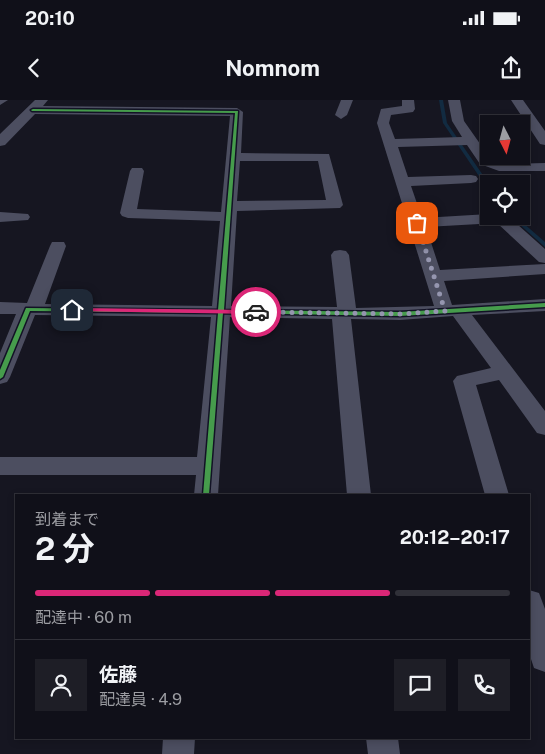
<!DOCTYPE html>
<html lang="ja">
<head>
<meta charset="utf-8">
<style>
  :root { --surface:#101019; --page:#1e1e26; --text:#f1f3f6; --muted:#9c9da2; --line:#303038; --accent:#db2777 }
  body { margin:0; font-family:"Public Sans","Noto Sans JP",sans-serif; background:var(--page); color:var(--text); height:100vh; display:flex; flex-direction:column; font-size:19px; white-space:nowrap }
  * { box-sizing:border-box; margin:0 }
  p { font-size:16px; color:var(--muted) }
  .icon { flex:none; width:28px; height:28px; fill:none; stroke:currentColor; stroke-width:2; stroke-linecap:round; stroke-linejoin:round }
  .map { position:relative; flex:1; overflow:hidden }
  .details { position:absolute; left:15px; top:394px; width:515px; height:245px; display:flex; flex-direction:column; background:var(--surface); border-radius:0px; box-shadow:0 2px 8px #0003,0 0 0 1px var(--line) }
  .details>* { flex:none }
  .needle { width:32px; rotate:174deg }
  .fabs { position:absolute; left:480px; top:15px; display:grid; gap:10px }
  .fabs a { display:grid; place-items:center; width:50px; height:50px; border-radius:0px; background:var(--surface); box-shadow:0 2px 8px #0003,0 0 0 1px var(--line); font-size:25px }
  .pin { position:absolute; display:grid; place-items:center; width:42px; height:42px; color:#fff; margin:-21px; border-radius:10px; box-shadow:0 2px 8px #0006 }
  .courier { position:absolute; display:grid; place-items:center; width:50px; height:50px; margin:-25px; border:4px solid #db2777; border-radius:50%; background:#fff; color:#222; box-shadow:0 1px 6px #0007 }
  .headline em { font-style:normal; font-weight:700 }
  .headline div { display:flex; flex-direction:column-reverse }
  .headline { display:flex; align-items:center; justify-content:space-between; height:85px; padding:0 20px }
  h1 { font-size:32px; font-weight:700; line-height:38px }
  .bar { display:grid; grid-template-columns:repeat(4,1fr); gap:8px 5px; align-content:center; height:60px; padding:0 20px }
  .bar i { height:6px; border-radius:4px; background:var(--line) }
  .bar .on { background:var(--accent) }
  .bar p { grid-column:span 4 }
  .line { display:flex; align-items:center; gap:12px; padding:0 20px; border-top:1px solid var(--line) }
  .line div { flex:1 }
  .round { display:grid; place-items:center; flex:none; width:52px; height:52px; border-radius:0px; background:var(--page) }
  .status { display:flex; justify-content:space-between; align-items:center; height:35px; padding:0 25px; background:var(--surface); direction:ltr }
  .status svg { height:14px; fill:currentColor }
  header { display:flex; justify-content:space-between; align-items:center; height:65px; padding:0 20px; background:var(--surface); font-size:22px; font-weight:700 }
  .map>svg:first-child { display:block }
  .lines { fill:none; stroke-linecap:round; stroke-linejoin:round }
  .stream { fill:#122b41; fill-rule:evenodd }
  .street { fill:#4c4e60; fill-rule:evenodd }
  .cycleway-casing { stroke:#121225; stroke-width:3 }
  .cycleway { fill:#469c4c; fill-rule:evenodd }
  .route { fill:#db2777 }
  .done { stroke:#9596af; stroke-width:5; stroke-dasharray:0 9 }
</style>
</head>
<body>
<div class="status"><b>20:10</b><svg viewBox="0 0 49 12"><path d="M0 12V9h3v3zM5 12V6h3v6zM10 12V3h3v9zM15 12V0h3v12zM26 1h20v11H26zM47 4h2v5h-2z"/></svg></div>
<header><svg class="icon" aria-label="back" viewBox="0 0 24 24"><path d="M15 5l-7 7 7 7"/></svg>Nomnom<svg class="icon" aria-label="share" viewBox="0 0 24 24"><path d="M12 15V3M7 8l5-5 5 5M5 13v7h14v-7"/></svg></header>
<div class="map">
<svg width="545" height="654" viewBox="0 0 545 654">
  <rect width="100%" height="100%" fill="#161621"/>
  <g class="lines">
    <path class="stream" d="M439 0H443L447 23 489 84V88H487L443 23Z
      M510 116H515L545 142V147Z"/>
    <path class="street" d="M0 0H8L0 5Z
      M35 0H48L43 6 237 8 243 12 241 53 329 54 343 105 340 108 237 111 231 206 337 207 331 155 334 151 340 150 346 151 349 155 356 208 434 206 377 23 381 9 402 6V0H414L415 9 413 12 391 15 389 23 395 39 462 37 452 21 448 0H460L464 21 490 58 506 64 545 63V71H499L480 64 467 45 398 47 408 77 471 75 476 76 478 79 476 82 471 83 411 86 422 118 489 114V116H508L545 149V163L539 162 497 123 426 127 440 170 545 164V174L444 181 452 205 545 199V211L472 215 545 311V335L537 333 499 280 476 285 509 395H485L453 281 457 276 491 268 453 216 400 220 351 219 371 395H347L332 219 230 217 218 395H194L196 375H0V357H197L211 217 35 215 10 277 7 282 0 284V253L16 214H0V202L27 203 50 146 52 142H64L66 146 45 204 212 206 220 121 128 118 122 116 120 113 130 71 132 68H142L144 71 137 109 221 112 230 16 35 14 5 45 0 46V34ZM240 61H318L326 100 237 101Z
      M341 0H353L347 15 341 19 335 15Z
      M511 0H523L545 31V45L540 44Z
      M0 112 28 114 30 117 28 120 0 122Z
      M529 490 539 493 545 509V572L534 568 529 553Z
      M163 638H195L194 654H162Z
      M366 638H398L400 654H368Z"/>
    <g class="cycleway-casing">
      <path id="cycleway" d="M33 9 238 11 224 210 400 212 545 203V207L400 216 223 213 209 395H203L218 213 30 211 3 277 0 279V270L26 208 218 210 235 13 32 11 31 10Z"/>
    </g>
    <use href="#cycleway" class="cycleway"/>
  </g>
  <path class="route" d="M72 208 256 210 259 212 256 214 69 211 68 210Z"/>
  <g class="lines">
    <path class="done" d="M256 212 400 214 445 211 417 123"/>
  </g>
</svg>
<div class="fabs">
<a><svg class="needle" viewBox="-14 -14 28 28"><path d="M0-13l5 13h-10z" fill="#e53935"/><path d="M0 13l5-13h-10z" fill="#9c9da2"/></svg></a>
<a><svg class="icon" aria-label="locate" viewBox="0 0 24 24"><circle cx="12" cy="12" r="6"/><path d="M12 2v4M12 18v4M2 12h4M18 12h4"/></svg></a>
</div>
<div class="pin" style="left:417px;top:123px;background:#ea580c"><svg class="icon" aria-label="bag" viewBox="0 0 24 24"><path d="M5 8h14l-1 12H6zM9 8a3 3 0 0 1 6 0"/></svg></div>
<div class="pin" style="left:72px;top:210px;background:#1f2937"><svg class="icon" aria-label="home" viewBox="0 0 24 24"><path d="M3 11l9-7 9 7M6 9v11h12V9"/></svg></div>
<div class="courier" style="left:256px;top:212px"><svg class="icon" aria-label="car" viewBox="0 0 24 24"><path d="M5 17H2v-5l4-1 3-4h7l3 4 3 1v5h-3M9 17h6M6 11h13"/><circle cx="7" cy="17" r="2"/><circle cx="17" cy="17" r="2"/></svg></div>
<section class="details">
<div class="headline"><div><h1>2 分</h1><p>到着まで</p></div><em>20:12–20:17</em></div>
<div class="bar"><i class="on"></i><i class="on"></i><i class="on"></i><i></i><p>配達中 · 60 m</p></div>
<div class="line" style="height:90px"><a class="round"><svg class="icon" aria-label="person" viewBox="0 0 24 24"><circle cx="12" cy="8" r="4"/><path d="M4 21q1-7 8-7t8 7"/></svg></a><div><b>佐藤</b><p>配達員 · 4.9</p></div><a class="round"><svg class="icon" aria-label="chat" viewBox="0 0 24 24"><path d="M4 5h16v11H9l-5 4z"/></svg></a><a class="round"><svg class="icon" aria-label="phone" viewBox="0 0 24 24"><path d="M5 4h4l2 5-3 2q2 4 5 5l2-3 5 2v4C11 20 4 13 5 4z"/></svg></a></div>
</section>
</div>
</body>
</html>
